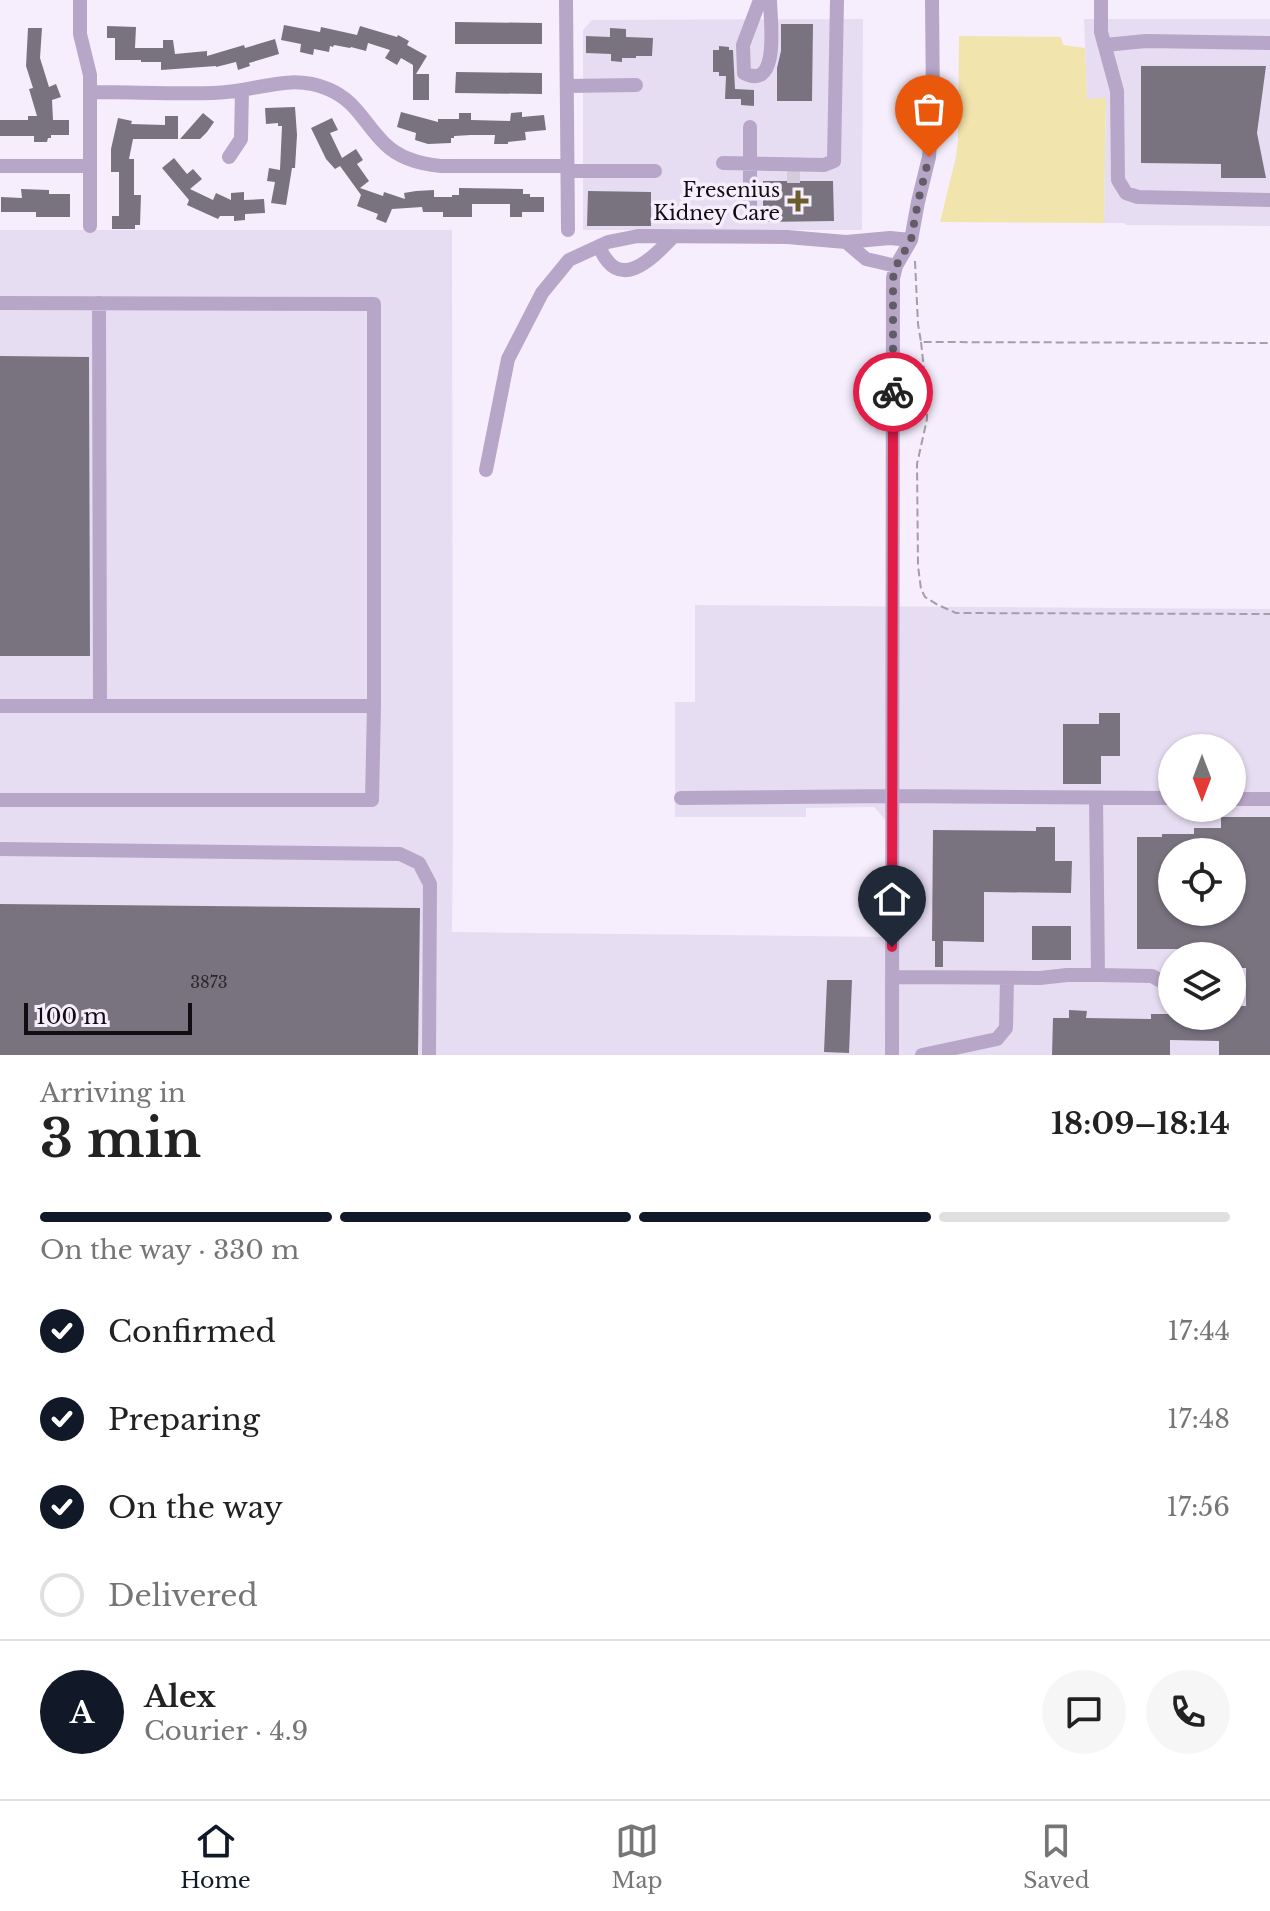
<!DOCTYPE html>
<html lang="en">
<head>
<meta charset="utf-8">
<style>
  :root { --surface:#fff; --page:#f6f6f6; --text:#222; --muted:#767676; --line:#e0e0e0; --accent:#111827 }
  body { margin:0; font-family:"Libre Baskerville",serif; background:var(--page); color:var(--text); height:100vh; display:flex; flex-direction:column; font-size:30px; white-space:nowrap }
  * { box-sizing:border-box; margin:0 }
  p { font-size:26px; color:var(--muted) }
  .icon { flex:none; width:44px; height:44px; fill:none; stroke:currentColor; stroke-width:2; stroke-linecap:round; stroke-linejoin:round }
  .map { position:relative; height:1055px; overflow:hidden }
  .details { display:flex; flex-direction:column; background:var(--surface); flex:1 }
  .details>* { flex:none }
  .needle { width:52px; rotate:180deg }
  .fabs { position:absolute; left:1158px; top:734px; display:grid; gap:16px }
  .fabs a { display:grid; place-items:center; width:88px; height:88px; border-radius:50%; background:var(--surface); box-shadow:0 2px 6px #0004; font-size:40px }
  .scale { position:absolute; left:24px; bottom:20px; width:168px; box-sizing:border-box; padding-left:8px; border:4px solid #110e13; border-top:0; font-size:22px; line-height:28px; white-space:nowrap; color:#110e13; -webkit-text-stroke:6px #f6eefd; paint-order:stroke }
  .pin { position:absolute; display:grid; place-items:center; width:68px; height:68px; color:#fff; margin:-82px -34px; border-radius:50% 50% 50% 0; rotate:-45deg; box-shadow:0 0 8px #0007 }
  .pin .icon { rotate:45deg }
  .courier { position:absolute; display:grid; place-items:center; width:80px; height:80px; margin:-40px; border:6px solid #e11d48; border-radius:50%; background:#fff; color:#222; box-shadow:0 2px 10px #0007 }
  .head em { font-style:normal; font-weight:700 }
  .head div { display:flex; flex-direction:column-reverse }
  .head { display:flex; align-items:center; justify-content:space-between; height:136px; padding:0 40px }
  h1 { font-size:52px; font-weight:700; line-height:60px }
  .bar { display:grid; grid-template-columns:repeat(4,1fr); gap:12px 8px; align-content:center; height:96px; padding:0 40px }
  .bar i { height:10px; border-radius:6px; background:var(--line) }
  .bar .on { background:var(--accent) }
  .bar p { grid-column:span 4 }
  .line { display:flex; align-items:center; gap:20px; padding:0 40px; border-top:2px solid var(--line) }
  .line div { flex:1 }
  .round { display:grid; place-items:center; flex:none; width:84px; height:84px; border-radius:42px; background:var(--page) }
  ol { padding:0 40px; list-style:none }
  li { display:flex; align-items:center; gap:24px; height:88px }
  li p { margin-inline-start:auto }
  li .icon { padding:8px; border-radius:50%; background:var(--accent); color:#fff; stroke-width:4 }
  li:last-child { color:var(--muted) }
  li i { width:44px; height:44px; border:4px solid var(--line); border-radius:50% }
  .tab-bar { display:flex; justify-content:space-around; align-items:center; height:112px; border-top:2px solid var(--line); background:var(--surface); font-size:22px; color:var(--muted) }
  .tab-bar a { display:grid; justify-items:center; gap:4px }
  .tab-bar .on { color:var(--accent) }
  .map>svg:first-child { display:block }
  .built { fill:#e7ddf2; fill-rule:evenodd }
  .green { fill:#f2e4ad }
  .building { fill:#797380; fill-rule:evenodd }
  .lines { fill:none; stroke-linecap:round; stroke-linejoin:round }
  .minor-tunnel { stroke:#d4ccda; stroke-width:14; stroke-dasharray:14 7; stroke-linecap:butt }
  .path { stroke:#a49ea9; stroke-width:2; stroke-dasharray:8 4; stroke-linecap:butt }
  .minor { stroke:#b8a6c8; stroke-width:14 }
  .done { stroke:#615c65; stroke-width:8; stroke-dasharray:0 14.4 }
  .route { stroke:#e11d48; stroke-width:10 }
  .poi-dot { fill:#6b5e2b; stroke:#f6eefd; stroke-width:3 }
  .labels { text-anchor:middle; dominant-baseline:central; stroke-width:7; stroke-linejoin:round; paint-order:stroke }
  .number-label { font-size:16px; fill:#2b272e }
  .poi-label { font-size:20px; fill:#110e13; stroke:#f6eefd; text-anchor:end }
</style>
</head>
<body>
<div class="map">
<svg width="1270" height="1055" viewBox="0 0 1270 1055">
  <rect width="100%" height="100%" fill="#f6eefd"/>
  <path class="built" d="M863 19 862 230H583V30L592 20Z
    M1084 19H1270V226L1126 225 1124 223H1104L1106 99H1087Z
    M0 230H452L453 836 452 932 886 937V821L874 807 806 808V817H675V702H695V605L1270 609V1055H0ZM1172 748H1232V808H1172ZM1172 852H1232V912H1172ZM1172 956H1232V1016H1172Z"/>
  <path class="green" d="M959 36 1061 37 1063 45 1085 48 1087 99 1106 98 1104 223 940 222 956 157 958 140Z"/>
  <path class="building" d="M455 22 542 23V44H455Z
    M781 24H813L812 101H777V68L781 51Z
    M284 25 320 32 321 27 357 35 360 26 397 37 398 35 409 41 407 45 427 56 416 74H429V100H413V65L401 58 397 65 385 58 390 50 368 43 366 51 351 47 350 48 334 45 333 47 330 46 329 52 314 49 313 55 300 52 301 44 281 40Z
    M107 26 136 27 135 48H163V40H173L175 54 207 51V56L244 45 245 48 275 39 279 54 249 63 250 66 238 70 236 62 216 67V66L161 70V62H141V60H115V38H107Z
    M28 28H42L40 58 49 87 56 84 61 97 52 100 53 120H69V135H51V138H48L47 142H34V136H0V120H28V116H37L29 89 33 88 26 66Z
    M610 28 626 29V37L653 38 652 56H636V58H622V62L611 61V54L586 53V36L610 37Z
    M719 46 729 47V50H733L735 89 754 90V106L741 105V99H725L726 76H719V72H713V50H719Z
    M1141 66H1266L1257 133 1266 178H1221V164L1141 163Z
    M456 72 542 73V94L455 93Z
    M295 107 297 135 295 168H292L286 205 271 203 275 182 267 181 269 168 280 170 282 126H278V123L266 124 265 108Z
    M401 112 438 122V119H459V113H471V120L510 121 511 113 522 112V117L544 115 546 130 525 132 526 140 508 142V144H494L495 135H471L454 136V138H451V143L428 144 415 140 416 133 397 127Z
    M203 113 214 122 207 132 200 139H180Z
    M165 116H178V139H133L129 159H134V195H141L140 225H135V229H112V216H119V172H111V149L118 118 132 121 131 124 165 125Z
    M332 118 338 130 330 133 342 158 356 149 363 160 357 164 369 181 360 188 383 196 384 192 405 199 404 193 416 191 434 190V197H452V195H459V188L523 189V194H530V197H544V212H522V217H510V204H472V217H443V212H423L422 207 392 209 386 223 376 219 378 214 357 206 361 195 340 166 335 169 326 159 311 128Z
    M174 158 187 174 193 169 202 179 190 189 213 200 216 193 231 200V193L244 192V200L264 199 265 213 245 214V220L234 221V216H220L218 219 187 205 189 200 162 168Z
    M763 181H833L834 221 763 222Z
    M21 189 49 190V194H70V217H36V212H1V197L22 198Z
    M588 191 651 192V226H587Z
    M0 356 89 357 90 656H0Z
    M1099 713H1120V756H1101V784H1063V724H1099Z
    M1221 817H1270V1055H1219V1041L1170 1040V1055H1052L1053 1018H1069V1010L1087 1011 1086 1018 1151 1019V1014H1172V1016H1232V1006H1246V968H1232V956H1196V949H1137V837H1162V834H1194V828H1221ZM1172 852H1232V912H1172Z
    M1036 827H1055V861H1072L1071 893 984 892V942L943 941V967H935V941H932L933 830 1036 831Z
    M0 904 420 908 418 1055H0Z
    M1032 926H1071V960H1032Z
    M827 980H852L849 1053 824 1052Z"/>
  <g class="lines">
    <path class="minor-tunnel" d="M787 176H800"/>
    <path class="path" d="M915 261 918 324 921 342 1270 343
      M921 342 927 397V419L917 464 918 566 921 589 925 597 938 605 956 613 1270 614"/>
    <path class="minor" d="M80 0V34L90 75V226
      M566 0 568 230
      M760 0 743 45 744 73C781 92 770 18 770 0
      M1101 0V32L1117 91 1118 180 1126 193 1138 197 1270 200
      M1105 45 1146 41 1270 43
      M567 86 636 85
      M91 92C131 92 173 94 213 93 255 93 287 72 328 89 357 101 364 124 385 144 400 159 420 164 441 166H567
      M229 157 241 139 242 91
      M723 163 824 165 834 161 837 0
      M0 166H90
      M567 171H655
      M750 207V127
      M846 242 866 259 896 266
      M599 246C618 293 650 261 673 237
      M0 303 374 304V706H0
      M99 303 100 705
      M486 470 508 359 542 293 569 260 608 242 638 236 787 237 846 242 890 238 911 240
      M681 798 892 796 1172 798
      M1232 799H1270
      M0 800H372L374 706
      M0 849 400 854 419 863 430 884 429 1055
      M1098 975 1152 976 1172 987
      M893 977 1040 978 1067 975H1098L1096 798
      M892 1055 893 278 896 266 911 240 918 202 929 157 933 108 932 0
      M922 1055 997 1039 1006 1028 1007 978"/>
  </g>
  <g class="lines">
    <path class="done" d="M893 392V278L896 266 911 240 918 202 929 157"/>
    <path class="route" d="M892 947 893 392"/>
  </g>
  <path class="poi-dot" d="M794 189h8v8h8v8h-8v8h-8v-8h-8v-8h8z"/>
  <g class="labels">
    <g class="number-label">
      <text x="209" y="982">3873</text>
    </g>
    <g class="poi-label">
      <text x="780" y="190">Fresenius<tspan x="780" dy="23">Kidney Care</tspan></text>
    </g>
  </g>
</svg>
<div class="fabs">
<a><svg class="needle" viewBox="-14 -14 28 28"><path d="M0-13l5 13h-10z" fill="#e53935"/><path d="M0 13l5-13h-10z" fill="#767676"/></svg></a>
<a><svg class="icon" aria-label="locate" viewBox="0 0 24 24"><circle cx="12" cy="12" r="6"/><path d="M12 2v4M12 18v4M2 12h4M18 12h4"/></svg></a>
<a><svg class="icon" aria-label="layers" viewBox="0 0 24 24"><path d="M12 4l9 5-9 5-9-5zM3 14l9 5 9-5"/></svg></a>
</div>
<div class="scale">100 m</div>
<div class="pin" style="left:929px;top:157px;background:#ea580c"><svg class="icon" aria-label="bag" viewBox="0 0 24 24"><path d="M5 8h14l-1 12H6zM9 8a3 3 0 0 1 6 0"/></svg></div>
<div class="pin" style="left:892px;top:947px;background:#1f2937"><svg class="icon" aria-label="home" viewBox="0 0 24 24"><path d="M3 11l9-7 9 7M6 9v11h12V9"/></svg></div>
<div class="courier" style="left:893px;top:392px"><svg class="icon" aria-label="bike" viewBox="0 0 24 24"><circle cx="6" cy="16" r="4"/><circle cx="18" cy="16" r="4"/><path d="M6 16l4-8h5l3 8M10 8l3 8H6M13 5h3"/></svg></div>
</div>
<section class="details">
<div class="head"><div><h1>3 min</h1><p>Arriving in</p></div><em>18:09–18:14</em></div>
<div class="bar"><i class="on"></i><i class="on"></i><i class="on"></i><i></i><p>On the way · 330 m</p></div>
<ol>
<li><svg class="icon" aria-label="check" viewBox="0 0 24 24"><path d="M5 12l5 5 9-10"/></svg>Confirmed<p>17:44</p></li>
<li><svg class="icon" aria-label="check" viewBox="0 0 24 24"><path d="M5 12l5 5 9-10"/></svg>Preparing<p>17:48</p></li>
<li><svg class="icon" aria-label="check" viewBox="0 0 24 24"><path d="M5 12l5 5 9-10"/></svg>On the way<p>17:56</p></li>
<li><i></i>Delivered</li>
</ol>
<div class="line" style="height:144px"><b class="round" style="background:var(--accent);color:#fff">A</b><div><b>Alex</b><p>Courier · 4.9</p></div><a class="round"><svg class="icon" aria-label="chat" viewBox="0 0 24 24"><path d="M4 5h16v11H9l-5 4z"/></svg></a><a class="round"><svg class="icon" aria-label="phone" viewBox="0 0 24 24"><path d="M5 4h4l2 5-3 2q2 4 5 5l2-3 5 2v4C11 20 4 13 5 4z"/></svg></a></div>
</section>
<nav class="tab-bar">
<a class="on"><svg class="icon" aria-label="home" viewBox="0 0 24 24"><path d="M3 11l9-7 9 7M6 9v11h12V9"/></svg>Home</a>
<a><svg class="icon" aria-label="map" viewBox="0 0 24 24"><path d="M3 6l6-2 6 2 6-2v14l-6 2-6-2-6 2zM9 4v14M15 6v14"/></svg>Map</a>
<a><svg class="icon" aria-label="saved" viewBox="0 0 24 24"><path d="M7 4h10v16l-5-4-5 4z"/></svg>Saved</a>
</nav>
</body>
</html>
